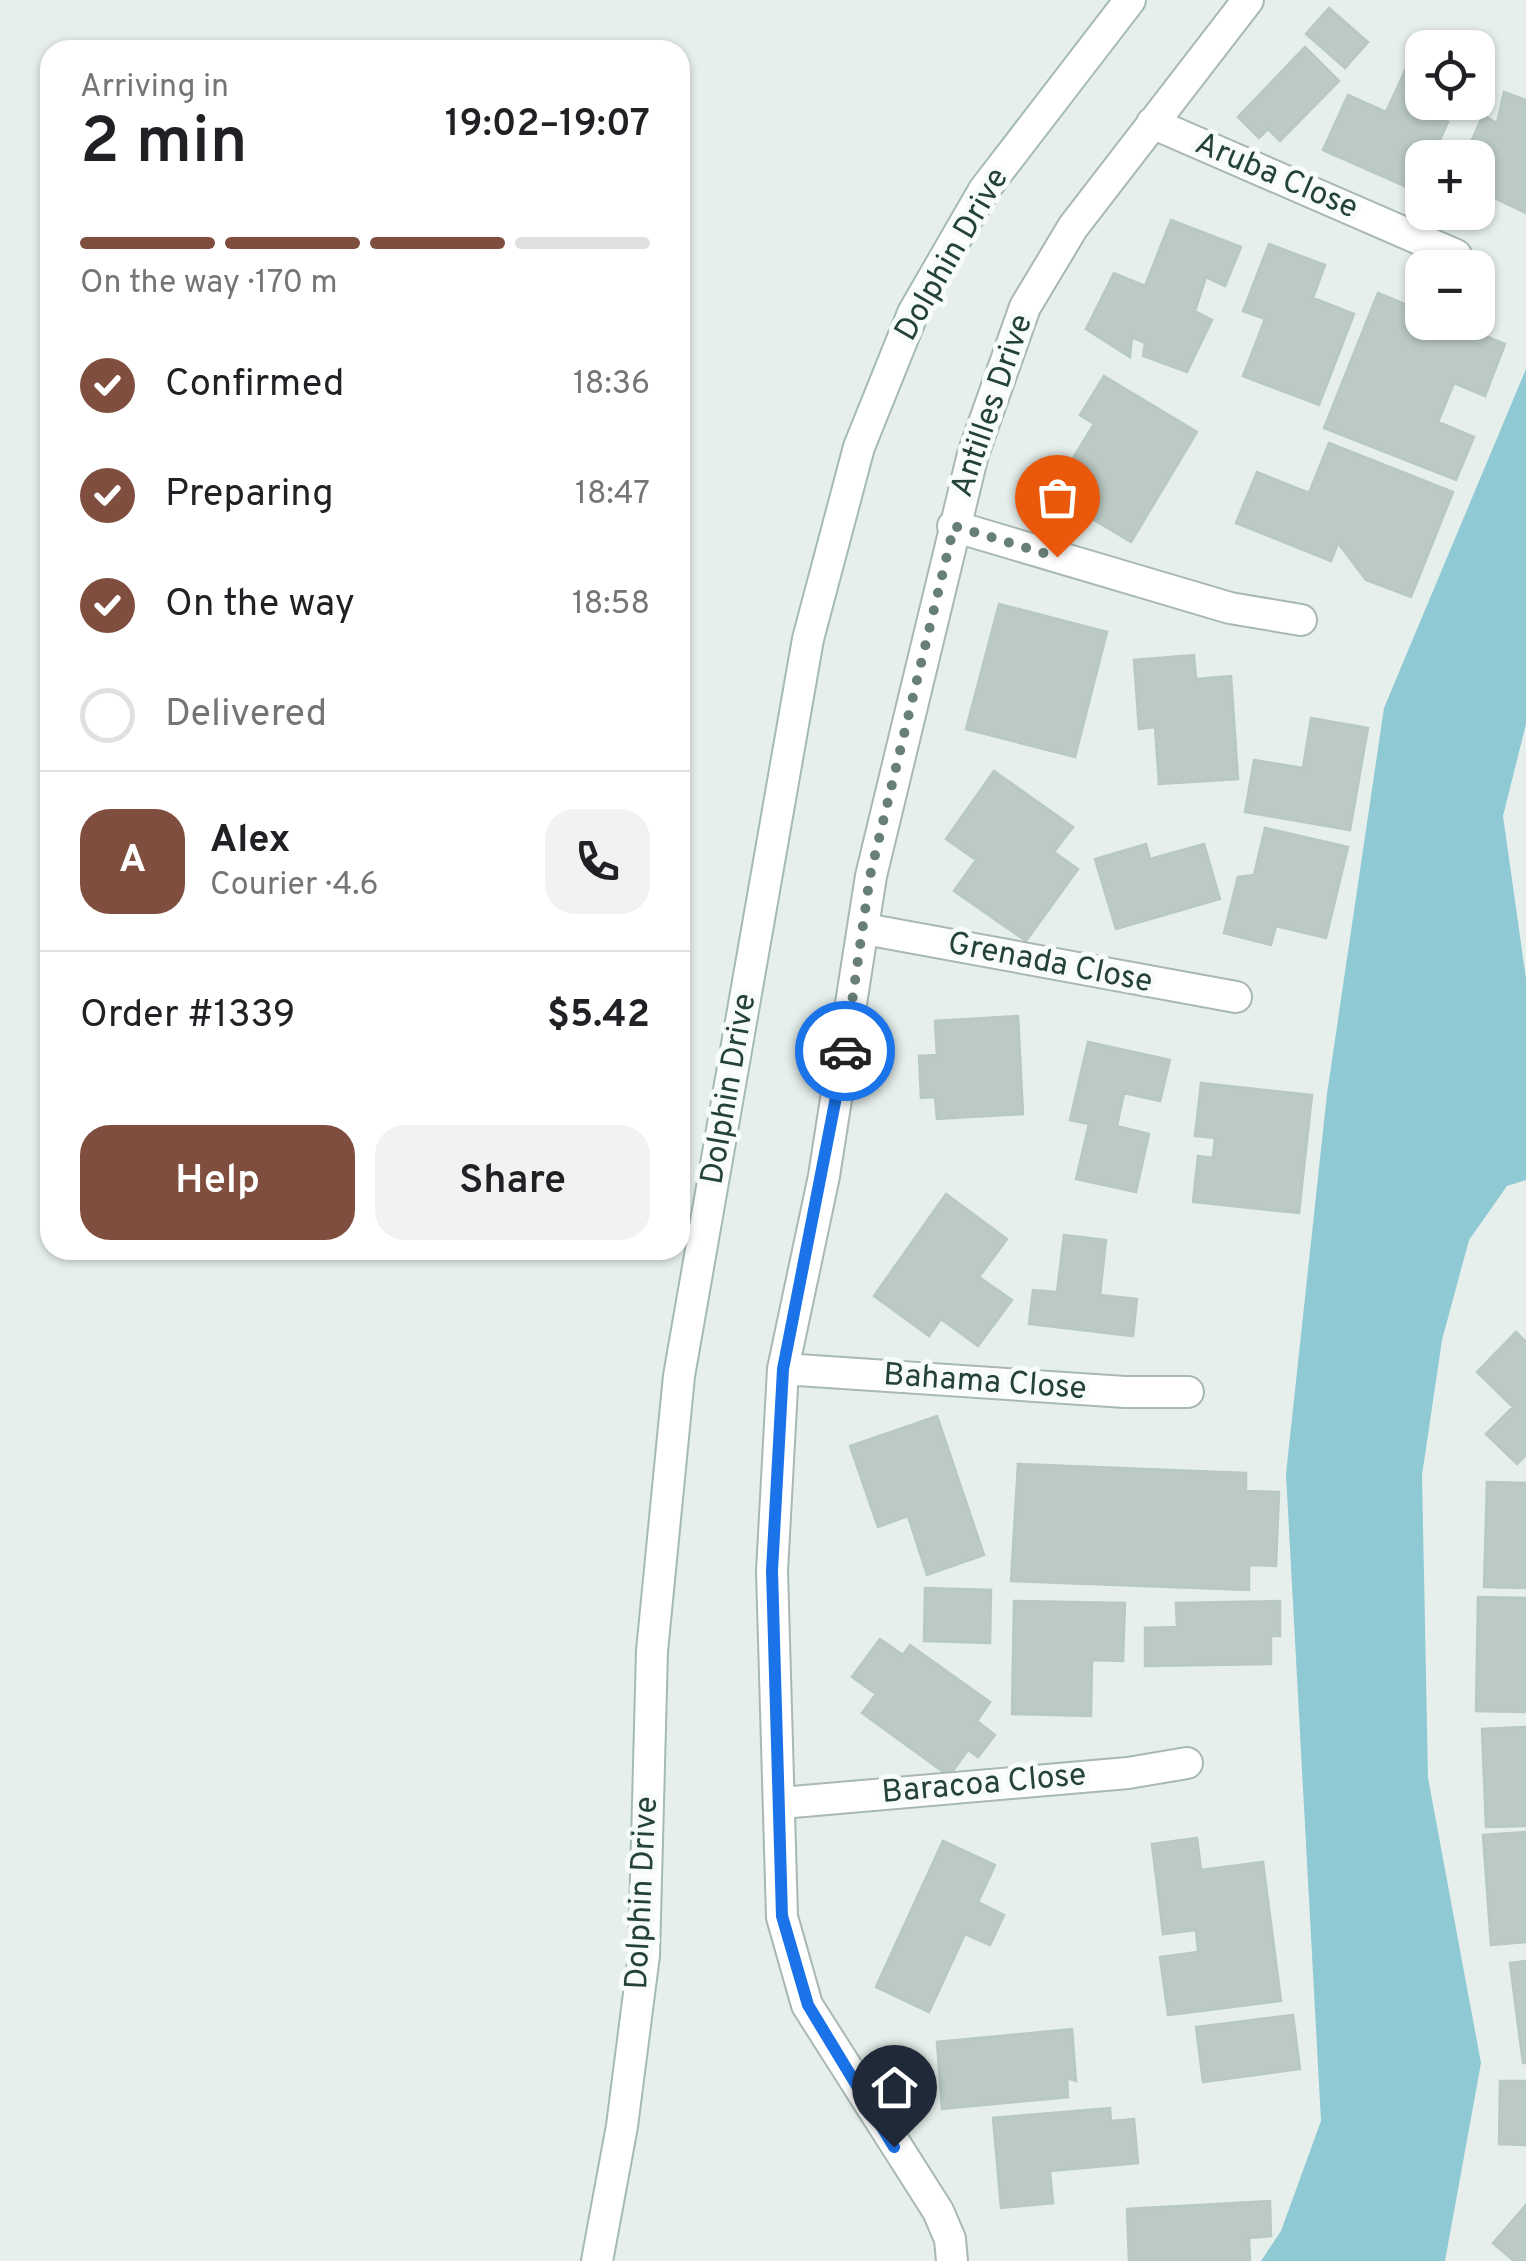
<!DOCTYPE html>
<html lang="en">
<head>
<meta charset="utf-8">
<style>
  :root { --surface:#fff; --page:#f2f2f2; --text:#202124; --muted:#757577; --line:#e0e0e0; --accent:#7f4e3f }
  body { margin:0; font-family:Overpass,sans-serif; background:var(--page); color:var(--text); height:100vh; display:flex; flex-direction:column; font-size:38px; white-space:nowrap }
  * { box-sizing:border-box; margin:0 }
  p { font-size:32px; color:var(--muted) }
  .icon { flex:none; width:55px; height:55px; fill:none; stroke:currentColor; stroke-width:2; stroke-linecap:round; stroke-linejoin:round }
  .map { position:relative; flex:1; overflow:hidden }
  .side { position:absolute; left:40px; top:40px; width:650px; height:1220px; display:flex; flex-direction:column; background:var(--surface); border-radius:30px; box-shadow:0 2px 8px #0004 }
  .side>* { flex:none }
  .controls { position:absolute; left:1405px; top:30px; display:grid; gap:20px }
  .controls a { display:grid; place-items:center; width:90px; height:90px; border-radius:20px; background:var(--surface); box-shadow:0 2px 8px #0004; font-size:50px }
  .pin { position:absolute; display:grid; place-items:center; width:85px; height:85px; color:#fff; margin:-102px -42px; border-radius:50% 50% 50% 0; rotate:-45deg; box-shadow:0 0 10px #0007 }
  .pin .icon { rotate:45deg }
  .courier { position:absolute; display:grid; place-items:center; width:100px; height:100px; margin:-50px; border:8px solid #1a73e8; border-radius:50%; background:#fff; color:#222; box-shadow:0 2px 12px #0007 }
  .overview em { font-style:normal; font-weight:600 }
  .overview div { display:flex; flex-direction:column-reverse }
  .overview { display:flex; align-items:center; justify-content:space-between; height:170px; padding:0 40px }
  h1 { font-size:65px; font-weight:600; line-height:75px }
  .bar { display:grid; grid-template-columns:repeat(4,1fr); gap:15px 10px; align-content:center; height:120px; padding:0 40px }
  .bar i { height:12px; border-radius:8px; background:var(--line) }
  .bar .selected { background:var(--accent) }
  .bar p { grid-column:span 4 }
  .line { display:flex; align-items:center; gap:25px; padding:0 40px; border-top:2px solid var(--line) }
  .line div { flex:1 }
  .round { display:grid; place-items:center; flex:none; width:105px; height:105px; border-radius:30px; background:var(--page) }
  ol { padding:0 40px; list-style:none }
  li { display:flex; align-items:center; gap:30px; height:110px }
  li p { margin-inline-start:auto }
  li .icon { padding:10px; border-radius:50%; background:var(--accent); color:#fff; stroke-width:4 }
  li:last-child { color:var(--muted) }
  li i { width:55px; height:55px; border:5px solid var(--line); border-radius:50% }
  .action { display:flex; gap:20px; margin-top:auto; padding:20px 40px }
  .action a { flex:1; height:115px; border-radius:30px; background:var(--accent); color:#fff; font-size:40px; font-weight:600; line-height:115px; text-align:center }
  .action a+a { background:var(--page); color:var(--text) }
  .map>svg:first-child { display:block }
  .water { fill:#8ec9d4 }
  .building { fill:#bbcac4; stroke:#b8c9c2; stroke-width:2.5 }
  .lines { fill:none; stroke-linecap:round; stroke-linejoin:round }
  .street-casing { stroke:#a8b8b2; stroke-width:34 }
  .secondary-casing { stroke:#a4bbb3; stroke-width:34 }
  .street { stroke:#fff; stroke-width:30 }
  .secondary { stroke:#fff; stroke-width:30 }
  .done { stroke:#687f78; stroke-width:10; stroke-dasharray:0 18 }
  .route { stroke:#1a73e8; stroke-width:12 }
  .labels { text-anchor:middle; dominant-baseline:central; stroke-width:10; stroke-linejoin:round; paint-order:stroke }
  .street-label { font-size:32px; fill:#24423a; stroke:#f7fbf9 }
</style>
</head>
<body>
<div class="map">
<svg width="1526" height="2261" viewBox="0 0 1526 2261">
  <rect width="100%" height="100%" fill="#e6efeb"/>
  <path class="water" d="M1526 369V724L1503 816 1526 979V1180L1507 1186 1469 1240 1442 1340 1422 1475 1428 1778 1481 2063 1445 2261H1261L1281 2231 1321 2121 1286 1474 1327 1094 1384 708Z"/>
  <path class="building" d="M1329 8 1368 42 1345 68 1306 34Z
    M1305 47 1339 81 1280 141 1268 129 1259 138 1238 117Z
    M1414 51 1422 55V102H1432L1427 113 1448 122 1432 158H1422V178L1416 191 1323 150 1348 95 1386 112Z
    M1504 92 1526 100V213L1478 190V158H1464L1483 115 1497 123Z
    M1171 220 1241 247 1225 286 1206 277 1195 311 1212 320 1187 372 1143 356 1145 343 1132 337 1130 357 1086 329 1114 273 1145 286Z
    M1269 244 1325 265 1313 298 1354 314 1319 405 1243 376 1265 319 1243 311Z
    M1378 293 1422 311V322H1451L1505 344 1485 396 1454 383 1438 422 1474 437 1456 480 1324 428Z
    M1104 376 1197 432 1131 542 1051 494 1094 424 1080 415Z
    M1329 443 1453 492 1411 597 1366 580 1338 543 1331 561 1236 523 1257 472 1309 493Z
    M999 604 1107 632 1075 757 966 729Z
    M1194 655 1196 679 1231 676 1238 779 1159 784 1155 727 1139 729 1134 660Z
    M1311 718 1368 728 1350 830 1245 812 1254 760 1303 768Z
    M994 771 1073 827 1054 852 1078 869 1026 941 954 891 976 860 946 839Z
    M1265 828 1348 847 1326 938 1276 926 1271 945 1224 933 1238 877 1254 875Z
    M1146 844 1150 859 1204 844 1220 899 1116 929 1095 859Z
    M1018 1016 1023 1114 937 1119 935 1097 921 1098 919 1056 937 1055 935 1021Z
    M1088 1042 1170 1060 1160 1101 1124 1093 1117 1126 1149 1134 1136 1192 1076 1179 1089 1124 1070 1120Z
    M1201 1083 1312 1095 1299 1213 1193 1202 1198 1156 1213 1158 1215 1138 1195 1136Z
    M946 1194 1007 1239 979 1277 1012 1300 978 1346 941 1319 929 1336 874 1296Z
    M1064 1235 1106 1240 1100 1295 1137 1299 1133 1336 1029 1324 1033 1290 1057 1292Z
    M1516 1332 1526 1342V1455L1517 1464 1486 1434 1513 1407 1477 1372Z
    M937 1416 984 1555 927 1575 908 1516 878 1527 850 1446Z
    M1018 1464 1246 1473V1491L1279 1492 1276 1566 1249 1565V1590L1011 1581Z
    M1487 1482 1526 1483V1588L1484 1587Z
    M925 1588 991 1590 990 1643 924 1641Z
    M1478 1597 1526 1598V1712L1476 1711Z
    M1014 1601 1125 1603 1123 1661 1092 1660 1091 1716 1012 1714Z
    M1280 1601V1636H1271V1664L1145 1666V1628L1177 1627 1176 1603Z
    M880 1639 903 1655 910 1645 990 1702 977 1721 995 1735 978 1757 968 1750 949 1776 862 1713 876 1694 852 1677Z
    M1526 1727V1826L1486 1827 1482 1729Z
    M1526 1832V1942L1491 1945 1483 1835Z
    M1197 1838 1201 1870 1263 1862 1281 2001 1168 2015 1160 1957 1198 1952 1196 1930 1163 1934 1152 1844Z
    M943 1841 995 1865 978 1902 1004 1915 990 1945 965 1934 929 2012 876 1987Z
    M1526 1961V2063H1523L1510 1963Z
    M1293 2015 1300 2069 1203 2082 1196 2027Z
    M1072 2029 1076 2081 1067 2078 1068 2097 942 2109 937 2042Z
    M1500 2081H1526V2145L1499 2144Z
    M1110 2108 1111 2121 1134 2119 1138 2163 1050 2171 1053 2203 1001 2208 993 2118Z
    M1270 2201 1271 2236 1249 2238 1250 2261H1129L1127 2209Z
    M1526 2205V2261H1514L1493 2243Z"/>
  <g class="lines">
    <g class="street-casing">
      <path id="street" d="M1152 123 1456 255
        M953 526 1230 608 1301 620
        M865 929 1236 997
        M783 1369 1125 1392H1188
        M781 1803 1128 1773 1187 1763
        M952 2261 950 2239 938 2211 807 2005 782 1917 772 1571 783 1369 824 1176 871 876 973 454 1025 307 1073 227 1248 0"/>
    </g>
    <g class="secondary-casing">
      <path id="secondary" d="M597 2261 622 2126 644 1955 652 1651 679 1376 808 639 859 447 913 313 984 190 1130 0"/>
    </g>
    <use href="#street" class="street"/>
    <use href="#secondary" class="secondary"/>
  </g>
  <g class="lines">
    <path class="done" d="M845 1051 870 876 954 526 1057 557"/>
    <path class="route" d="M845 1051 783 1369 772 1571 782 1916 808 2005 894 2147"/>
  </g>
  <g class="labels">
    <g class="street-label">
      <text transform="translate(1276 177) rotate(23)">Aruba Close</text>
      <text transform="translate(953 255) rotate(-60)">Dolphin Drive</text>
      <text transform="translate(993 406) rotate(-71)">Antilles Drive</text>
      <text transform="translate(1050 964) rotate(11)">Grenada Close</text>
      <text transform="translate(730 1089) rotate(-80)">Dolphin Drive</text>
      <text transform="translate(985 1383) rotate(4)">Bahama Close</text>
      <text transform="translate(984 1785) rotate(-5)">Baracoa Close</text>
      <text transform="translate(643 1893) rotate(-87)">Dolphin Drive</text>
    </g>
  </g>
</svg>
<div class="controls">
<a><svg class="icon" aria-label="locate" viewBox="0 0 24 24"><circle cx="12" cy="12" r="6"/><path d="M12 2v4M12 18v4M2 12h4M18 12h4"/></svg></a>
<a>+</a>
<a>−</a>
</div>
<div class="pin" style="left:1057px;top:557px;background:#ea580c"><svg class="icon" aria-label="bag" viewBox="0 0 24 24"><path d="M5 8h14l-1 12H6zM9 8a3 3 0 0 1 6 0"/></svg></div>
<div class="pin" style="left:894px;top:2147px;background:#1f2937"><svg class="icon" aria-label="home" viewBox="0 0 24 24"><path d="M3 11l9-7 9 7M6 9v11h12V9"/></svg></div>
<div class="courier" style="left:845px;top:1051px"><svg class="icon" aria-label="car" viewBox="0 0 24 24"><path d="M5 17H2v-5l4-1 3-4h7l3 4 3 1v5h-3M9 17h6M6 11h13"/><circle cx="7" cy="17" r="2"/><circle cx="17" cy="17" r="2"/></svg></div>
<section class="side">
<div class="overview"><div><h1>2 min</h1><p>Arriving in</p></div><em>19:02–19:07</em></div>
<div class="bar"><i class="selected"></i><i class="selected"></i><i class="selected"></i><i></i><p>On the way · 170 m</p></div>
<ol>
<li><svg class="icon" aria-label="check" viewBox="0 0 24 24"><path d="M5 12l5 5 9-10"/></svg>Confirmed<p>18:36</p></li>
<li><svg class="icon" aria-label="check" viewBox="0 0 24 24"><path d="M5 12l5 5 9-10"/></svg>Preparing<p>18:47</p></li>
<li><svg class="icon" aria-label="check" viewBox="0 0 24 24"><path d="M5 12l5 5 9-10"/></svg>On the way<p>18:58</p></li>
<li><i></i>Delivered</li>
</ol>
<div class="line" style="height:180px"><b class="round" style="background:var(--accent);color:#fff">A</b><div><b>Alex</b><p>Courier · 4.6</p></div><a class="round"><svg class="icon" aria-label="phone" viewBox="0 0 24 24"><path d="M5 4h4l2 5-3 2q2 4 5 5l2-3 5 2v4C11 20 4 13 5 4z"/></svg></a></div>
<div class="line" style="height:130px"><div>Order #1339</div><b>$5.42</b></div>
<div class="action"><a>Help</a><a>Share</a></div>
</section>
</div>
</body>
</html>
